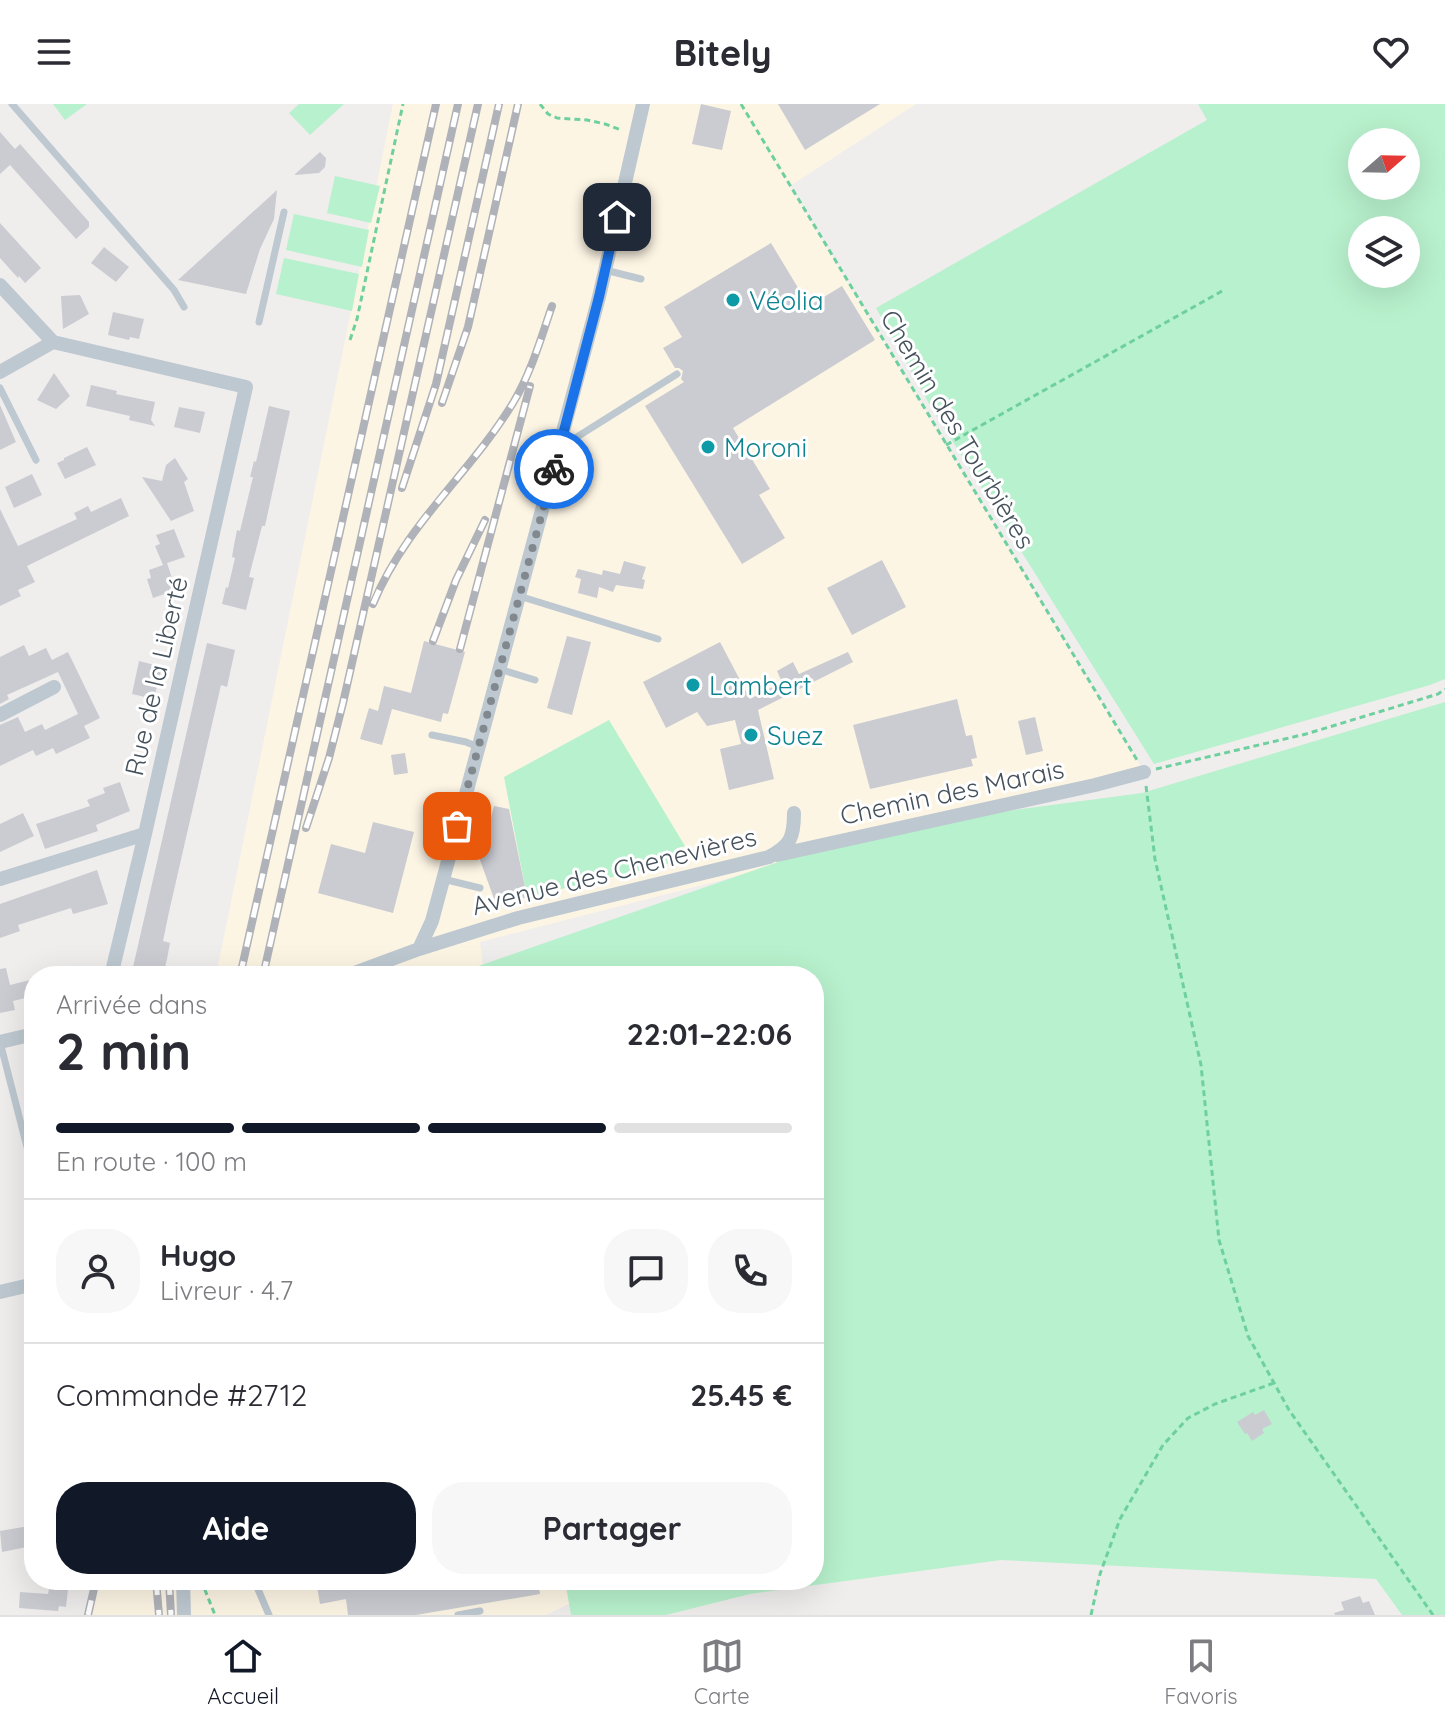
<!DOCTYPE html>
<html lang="fr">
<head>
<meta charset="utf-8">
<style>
  :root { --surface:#fff; --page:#f7f7f7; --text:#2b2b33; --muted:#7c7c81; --line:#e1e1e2; --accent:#111827 }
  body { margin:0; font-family:Quicksand,sans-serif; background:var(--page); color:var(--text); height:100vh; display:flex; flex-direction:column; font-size:30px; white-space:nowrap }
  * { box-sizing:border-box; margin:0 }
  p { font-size:26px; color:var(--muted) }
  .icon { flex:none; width:44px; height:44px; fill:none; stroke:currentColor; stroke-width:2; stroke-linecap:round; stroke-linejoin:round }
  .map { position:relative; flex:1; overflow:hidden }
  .details { position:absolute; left:24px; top:862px; width:800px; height:624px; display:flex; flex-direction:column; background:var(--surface); border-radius:32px; box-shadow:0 8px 32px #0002 }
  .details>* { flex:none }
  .needle { width:52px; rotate:70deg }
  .controls { position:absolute; left:1348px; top:24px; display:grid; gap:16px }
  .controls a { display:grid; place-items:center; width:72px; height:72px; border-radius:50%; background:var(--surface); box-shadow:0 8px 32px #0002; font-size:40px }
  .pin { position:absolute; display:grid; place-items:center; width:68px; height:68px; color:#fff; margin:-34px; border-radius:16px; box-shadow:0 4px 12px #0006 }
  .courier { position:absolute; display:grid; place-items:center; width:80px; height:80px; margin:-40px; border:6px solid #1a73e8; border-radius:50%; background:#fff; color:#222; box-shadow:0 2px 10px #0007 }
  .summary em { font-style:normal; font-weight:700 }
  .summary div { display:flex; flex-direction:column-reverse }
  .summary { display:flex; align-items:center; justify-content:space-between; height:136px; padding:0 32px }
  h1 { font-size:52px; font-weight:700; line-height:60px }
  .bar { display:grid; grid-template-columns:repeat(4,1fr); gap:12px 8px; align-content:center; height:96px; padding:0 32px }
  .bar i { height:10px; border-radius:6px; background:var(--line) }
  .bar .active { background:var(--accent) }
  .bar p { grid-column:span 4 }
  .line { display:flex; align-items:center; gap:20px; padding:0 32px; border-top:2px solid var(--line) }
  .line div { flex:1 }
  .round { display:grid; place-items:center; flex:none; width:84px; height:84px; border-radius:32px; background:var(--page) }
  .cta { display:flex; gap:16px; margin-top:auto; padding:16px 32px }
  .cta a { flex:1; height:92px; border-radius:32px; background:var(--accent); color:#fff; font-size:32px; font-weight:700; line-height:92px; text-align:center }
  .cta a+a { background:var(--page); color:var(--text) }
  header { display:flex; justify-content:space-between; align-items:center; height:104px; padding:0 32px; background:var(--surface); font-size:36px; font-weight:700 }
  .tab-bar { display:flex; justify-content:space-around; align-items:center; height:112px; border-top:2px solid var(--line); background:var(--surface); font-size:22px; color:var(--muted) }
  .tab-bar a { display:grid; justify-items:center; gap:4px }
  .tab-bar .active { color:var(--accent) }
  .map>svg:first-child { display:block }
  .commercial { fill:#fdf5e4 }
  .green { fill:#b8f1cd; fill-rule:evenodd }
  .building { fill:#caccd2 }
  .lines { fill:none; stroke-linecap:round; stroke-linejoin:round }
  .path { stroke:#6fd09f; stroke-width:3; stroke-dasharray:6 4; stroke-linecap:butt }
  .lane { stroke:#bdc8d0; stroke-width:7 }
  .street { stroke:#bdc8d0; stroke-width:14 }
  .rail-casing { stroke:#afb2b8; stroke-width:8 }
  .rail { stroke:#fff; stroke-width:5; stroke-dasharray:15; stroke-linecap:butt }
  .done { stroke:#81888e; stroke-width:8; stroke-dasharray:0 14.4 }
  .route { stroke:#1a73e8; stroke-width:10 }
  .culture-dot { fill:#0f9aa8; stroke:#fff; stroke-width:3 }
  .labels { text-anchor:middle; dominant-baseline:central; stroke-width:6; stroke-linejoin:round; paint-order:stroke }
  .culture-label { font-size:26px; fill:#0d838f; stroke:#fff; text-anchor:start }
  .street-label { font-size:26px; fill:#45515b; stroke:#fff }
</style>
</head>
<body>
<header><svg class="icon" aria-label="menu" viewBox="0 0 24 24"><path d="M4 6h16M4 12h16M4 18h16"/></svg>Bitely<svg class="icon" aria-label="heart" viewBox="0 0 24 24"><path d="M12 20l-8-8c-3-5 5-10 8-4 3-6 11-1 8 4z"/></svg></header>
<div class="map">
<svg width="1445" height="1511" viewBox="0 0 1445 1511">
  <rect width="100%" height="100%" fill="#f0eded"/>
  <path class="commercial" d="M393 0H916L790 82 1144 668 480 838 484 872H216Z
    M93 1476H566L569 1500 546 1511H86Z"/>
  <path class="green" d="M53 0H87L65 16Z
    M299 0H344L310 31 289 9Z
    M1198 0H1445V575L1430 581 1154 660 928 298 876 204 1207 16ZM1362 38H1406V82H1362ZM1362 126H1406V170H1362Z
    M335 72 380 82 371 119 327 109Z
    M294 110 369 126 362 163 286 146Z
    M284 154 359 170 352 207 276 190Z
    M1445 598V1511H1402L1376 1475 1001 1456 750 1490 666 1511H571L565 1476H814V872H471L470 865 873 725 1142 689Z
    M609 616 685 742 677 746V758L527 793 504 673Z"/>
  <path class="building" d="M701 0 731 7 722 46 692 40Z
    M778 0H880L805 46Z
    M0 28 15 45 20 40 89 118V123L76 135 10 61 0 70Z
    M320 48 326 54 325 63 319 69 294 71Z
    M277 86 274 115 260 145 246 190 178 176Z
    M0 119 41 164 25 179 19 172 18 174 0 154Z
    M771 139 809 202 842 182 875 236 733 324 770 385 759 391 785 434 742 460 645 302 684 278 681 275 683 267 679 264H675L663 244 682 233 664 203Z
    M104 143 129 163 116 178 91 159Z
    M80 191 89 210 63 225 61 192Z
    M113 208 144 215 139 235 130 233 129 236 108 231Z
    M54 269 70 292 56 305 37 296Z
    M91 281 117 287 116 290 155 298 151 316 155 322 129 316 130 312 86 302Z
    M0 301 16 338 0 346Z
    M269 302 290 307 265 422H262L249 473 254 474 246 506 222 500 226 483 228 484 235 454 232 453 234 441 237 426 240 427 253 373H250L254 357 256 358Z
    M179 303 205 308 200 329 174 323Z
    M87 343 96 361 65 375 57 359 64 356V354Z
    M175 354 188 375 184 378 194 407 171 417 142 373 162 377 166 361Z
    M32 370 42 391 14 404 5 383Z
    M121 394 129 412 27 462 35 478 18 486 21 492 0 502V405L18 442 77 415 74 409 88 402 91 408Z
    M174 425 185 453 167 459 176 486 153 494 147 475 151 474 149 466 163 461 155 442 160 440 156 431Z
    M882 456 906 503 852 531 827 484Z
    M624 457 646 463 642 475 645 476 643 485 616 481 613 488 599 483 597 494 578 489 581 475 575 473 578 465 602 471 603 466 620 470Z
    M567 532 591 538 572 611 547 604Z
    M424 537 465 548 448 610 443 609 441 618 392 605 382 641 360 635 369 604 378 607 384 582 411 589Z
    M720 538 750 595 782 578 777 567 793 558 799 570 848 548 853 558 758 606 774 675 729 686 720 645 741 640 735 616 707 622 697 608 666 624 643 578Z
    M207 539 235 546 227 583 221 581 169 808 163 837 170 839 167 855 163 872H131Z
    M24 541 29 552 46 544 52 556 68 548 100 614 84 622 90 634 56 650 53 644 36 652 33 646 0 662V621L18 613 25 628 42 620 45 626 78 610 58 568 7 591 9 595 0 600V553Z
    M139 557 162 563 154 595 132 590Z
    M957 595 966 632 972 631 977 654 971 655 973 662 870 685 853 621Z
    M1035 613 1043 647 1026 651 1018 617Z
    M405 649 408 669 394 671 391 651Z
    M120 678 130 707 96 721 98 727 45 745 36 720 90 702 87 696 105 689 103 684Z
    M494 702 509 705 527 793 497 803 480 756Z
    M23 709 34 732 0 748V720Z
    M373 718 414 728 393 809 318 789 331 740 365 749Z
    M97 766 108 800 73 810 71 804 18 821 20 827 0 834V800Z
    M6 864 10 881 34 875V892L13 897 15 906 0 909V865Z
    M1264 1306 1272 1320 1262 1325 1264 1329 1252 1337 1247 1329 1245 1330 1237 1318 1253 1308 1255 1311Z
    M29 1422 32 1442 2 1448 0 1427Z
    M51 1476H69L66 1503 59 1502 58 1507 19 1504 20 1488 48 1490Z
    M316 1476H538L540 1490 416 1511H348L346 1495 320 1500Z
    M1360 1492 1363 1499 1369 1497 1375 1511H1335L1334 1509 1344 1506 1341 1498Z"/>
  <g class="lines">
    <path class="path" d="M540 0 548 10 557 14 587 16 605 20 621 26
      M741 0 1137 656
      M350 236 357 215 403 0
      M946 341 1224 186
      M1156 665 1306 630 1438 590 1445 585
      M1146 682 1155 755 1201 961 1219 1136 1248 1232 1289 1306 1433 1511
      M201 1476 215 1511
      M1091 1511 1100 1470 1120 1415 1163 1341 1188 1314 1215 1300 1274 1279"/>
    <path class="lane" d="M12 0 174 186 184 203
      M605 166 641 175
      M259 218 284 108
      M0 284 36 356
      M561 343 677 270
      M519 492 658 535
      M499 565 535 576
      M432 631 466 638 478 643
      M443 775 480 784
      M0 938 27 1043
      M254 1476 269 1511
      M458 1511 480 1507"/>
    <path class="street" d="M0 181 53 238 246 283 145 730 111 872
      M0 268 53 238
      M0 611 54 583
      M777 751 1095 681 1144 668
      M0 775 145 730
      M419 845 432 817 599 193 643 0
      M346 872 419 845 518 814 769 753C791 741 794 733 794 709
      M0 938 34 930
      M0 1188 34 1180
      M183 1476 184 1511"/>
    <g class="rail-casing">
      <path id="rail" d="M442 299 468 223 518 0
        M402 384 436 280 499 0
        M373 500C406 420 469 371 513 299 531 269 541 234 552 202
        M433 537 456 476 485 416
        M460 545 530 282
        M306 724 329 654 343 599 478 0
        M240 872 436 0
        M263 872 458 0
        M156 1476 159 1511
        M169 1476 171 1511
        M88 1511 96 1476"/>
    </g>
    <use href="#rail" class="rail"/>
  </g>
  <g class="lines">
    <path class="done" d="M457 722 554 365"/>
    <path class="route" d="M554 365 599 193 617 113"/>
  </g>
  <g class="culture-dot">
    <circle cx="733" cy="196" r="8"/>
    <circle cx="708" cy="343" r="8"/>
    <circle cx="693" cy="581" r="8"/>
    <circle cx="751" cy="631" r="8"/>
  </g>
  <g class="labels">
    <g class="culture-label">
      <text x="749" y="196">Véolia</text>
      <text x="724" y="343">Moroni</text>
      <text x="709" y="581">Lambert</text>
      <text x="767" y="631">Suez</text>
    </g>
    <g class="street-label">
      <text transform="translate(958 325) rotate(59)">Chemin des Tourbières</text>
      <text transform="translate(156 572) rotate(-77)">Rue de la Liberté</text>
      <text transform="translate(952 688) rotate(-12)">Chemin des Marais</text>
      <text transform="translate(614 767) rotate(-14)">Avenue des Chenevières</text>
    </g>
  </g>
</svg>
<div class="controls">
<a><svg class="needle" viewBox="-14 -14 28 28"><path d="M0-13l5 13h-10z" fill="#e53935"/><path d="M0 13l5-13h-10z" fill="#7c7c81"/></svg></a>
<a><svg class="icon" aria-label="layers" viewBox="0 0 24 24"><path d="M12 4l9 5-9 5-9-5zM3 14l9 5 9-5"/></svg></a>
</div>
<div class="pin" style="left:457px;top:722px;background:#ea580c"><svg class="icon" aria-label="bag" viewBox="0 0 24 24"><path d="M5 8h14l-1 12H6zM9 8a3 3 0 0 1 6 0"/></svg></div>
<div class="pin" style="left:617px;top:113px;background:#1f2937"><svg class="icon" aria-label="home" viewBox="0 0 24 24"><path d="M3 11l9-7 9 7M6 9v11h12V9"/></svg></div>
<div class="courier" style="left:554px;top:365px"><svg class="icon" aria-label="bike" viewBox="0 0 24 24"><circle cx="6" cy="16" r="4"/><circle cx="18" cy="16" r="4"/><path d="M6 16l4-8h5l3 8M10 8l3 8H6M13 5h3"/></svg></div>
<section class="details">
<div class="summary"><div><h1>2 min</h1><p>Arrivée dans</p></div><em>22:01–22:06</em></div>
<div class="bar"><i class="active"></i><i class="active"></i><i class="active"></i><i></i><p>En route · 100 m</p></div>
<div class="line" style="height:144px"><a class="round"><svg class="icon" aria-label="person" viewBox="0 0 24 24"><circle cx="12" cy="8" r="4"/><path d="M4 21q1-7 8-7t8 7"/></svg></a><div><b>Hugo</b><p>Livreur · 4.7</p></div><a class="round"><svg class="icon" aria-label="chat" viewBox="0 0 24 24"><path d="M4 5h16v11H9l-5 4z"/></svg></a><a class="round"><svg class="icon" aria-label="phone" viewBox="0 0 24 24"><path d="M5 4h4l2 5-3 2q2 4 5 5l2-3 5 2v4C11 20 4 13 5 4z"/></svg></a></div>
<div class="line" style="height:104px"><div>Commande #2712</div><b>25.45 €</b></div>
<div class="cta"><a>Aide</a><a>Partager</a></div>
</section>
</div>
<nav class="tab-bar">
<a class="active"><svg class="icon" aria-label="home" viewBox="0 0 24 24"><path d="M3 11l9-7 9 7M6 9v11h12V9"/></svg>Accueil</a>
<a><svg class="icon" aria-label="map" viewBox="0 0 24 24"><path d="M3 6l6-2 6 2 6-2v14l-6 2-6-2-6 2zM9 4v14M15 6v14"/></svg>Carte</a>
<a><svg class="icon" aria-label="saved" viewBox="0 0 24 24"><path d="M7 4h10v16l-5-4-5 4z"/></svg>Favoris</a>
</nav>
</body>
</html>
